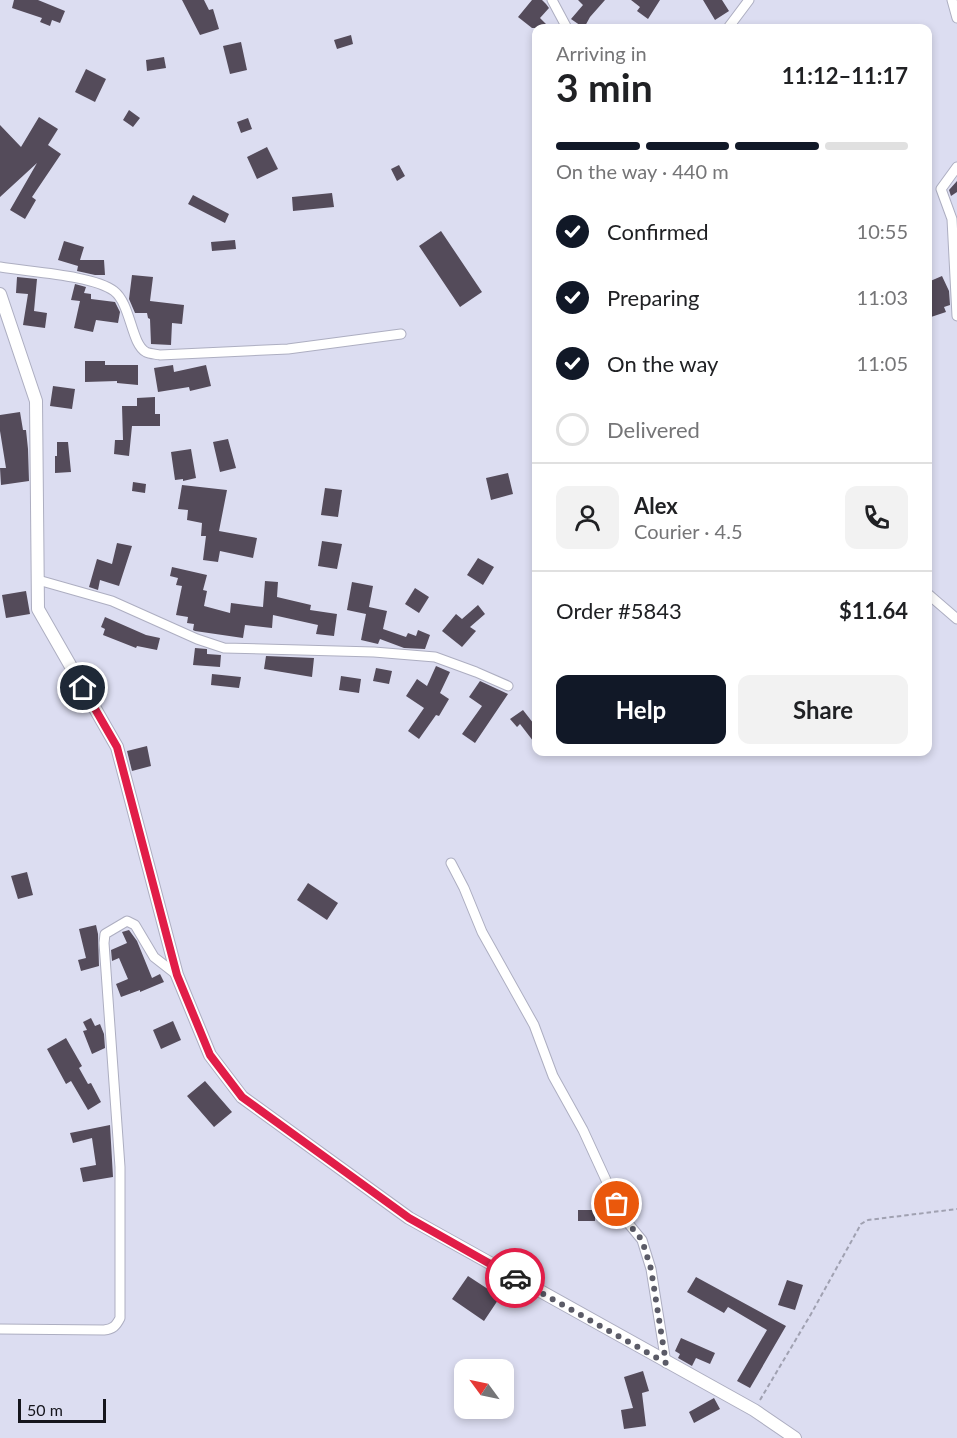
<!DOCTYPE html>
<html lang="en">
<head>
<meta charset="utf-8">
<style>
  :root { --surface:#fff; --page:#f2f2f2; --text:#202124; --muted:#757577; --line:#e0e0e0; --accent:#111827 }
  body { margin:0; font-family:Lato,sans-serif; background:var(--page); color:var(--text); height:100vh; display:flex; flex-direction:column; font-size:22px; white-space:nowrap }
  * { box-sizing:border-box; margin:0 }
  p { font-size:20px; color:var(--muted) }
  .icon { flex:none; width:33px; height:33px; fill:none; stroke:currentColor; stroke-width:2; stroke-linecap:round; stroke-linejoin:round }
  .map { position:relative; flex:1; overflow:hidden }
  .side { position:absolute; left:532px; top:24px; width:400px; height:732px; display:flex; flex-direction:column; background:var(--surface); border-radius:12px; box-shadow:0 3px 9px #0003 }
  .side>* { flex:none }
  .needle { width:39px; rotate:303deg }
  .tools { position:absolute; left:454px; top:1359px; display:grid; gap:12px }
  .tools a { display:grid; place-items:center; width:60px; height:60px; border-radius:12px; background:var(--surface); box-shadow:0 3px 9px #0003; font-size:30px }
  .scale { position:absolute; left:18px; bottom:15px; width:88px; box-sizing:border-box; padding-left:6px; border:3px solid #15151c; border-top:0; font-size:16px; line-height:21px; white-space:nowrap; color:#15151c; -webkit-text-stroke:4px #dcddf1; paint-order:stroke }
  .pin { position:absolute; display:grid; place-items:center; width:51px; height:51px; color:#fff; margin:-26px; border:3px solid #fff; border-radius:50%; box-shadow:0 2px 6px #0007 }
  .courier { position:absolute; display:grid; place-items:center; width:60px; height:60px; margin:-30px; border:4px solid #e11d48; border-radius:50%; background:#fff; color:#222; box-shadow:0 2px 8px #0007 }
  .headline em { font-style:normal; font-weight:700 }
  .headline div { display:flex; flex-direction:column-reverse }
  .headline { display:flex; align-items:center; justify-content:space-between; height:102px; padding:0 24px }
  h1 { font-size:39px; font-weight:700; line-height:45px }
  .bar { display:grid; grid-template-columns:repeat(4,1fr); gap:9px 6px; align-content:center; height:72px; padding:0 24px }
  .bar i { height:8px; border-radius:4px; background:var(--line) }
  .bar .current { background:var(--accent) }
  .bar p { grid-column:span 4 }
  .line { display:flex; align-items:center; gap:15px; padding:0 24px; border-top:2px solid var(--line) }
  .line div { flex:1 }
  .round { display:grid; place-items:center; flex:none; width:63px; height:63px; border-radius:12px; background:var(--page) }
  ol { padding:0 24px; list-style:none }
  li { display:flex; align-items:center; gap:18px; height:66px }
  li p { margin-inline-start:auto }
  li .icon { padding:6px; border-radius:50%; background:var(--accent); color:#fff; stroke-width:4 }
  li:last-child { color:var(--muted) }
  li i { width:33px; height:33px; border:3px solid var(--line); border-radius:50% }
  .button { display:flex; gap:12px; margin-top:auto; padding:12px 24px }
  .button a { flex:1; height:69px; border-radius:12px; background:var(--accent); color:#fff; font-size:24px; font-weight:700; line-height:69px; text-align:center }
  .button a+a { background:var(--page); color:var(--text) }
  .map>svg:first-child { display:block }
  .building { fill:#544b5a }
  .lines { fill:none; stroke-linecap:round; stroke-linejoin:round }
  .minor-casing { stroke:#adaec1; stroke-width:11 }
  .tertiary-casing { stroke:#adaec1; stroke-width:14 }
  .path { stroke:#a0a1b1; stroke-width:2; stroke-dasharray:4.5 3; stroke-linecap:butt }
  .minor { stroke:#fff; stroke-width:9 }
  .tertiary { stroke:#fff; stroke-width:12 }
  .done { stroke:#5b5b67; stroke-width:6; stroke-dasharray:0 10.8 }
  .route { stroke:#e11d48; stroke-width:8 }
</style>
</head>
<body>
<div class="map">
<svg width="957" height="1438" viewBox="0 0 957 1438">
  <rect width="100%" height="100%" fill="#dcddf1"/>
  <path class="building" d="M14 0H38L65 11 60 23 52 20 50 26 40 22 42 18 12 8Z
    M182 0H204L209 10 213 9 219 29 200 35Z
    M532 0H542L546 4 549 8 540 18 550 28H532L518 17Z
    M578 0H605L590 17 584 28 571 19 583 5Z
    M631 0H660L648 19 637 11 640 7Z
    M703 0H722L729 11 715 20Z
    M351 35 353 44 337 49 334 40Z
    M241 42 247 70 230 74 223 46Z
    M164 57 166 68 147 71 146 60Z
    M86 69 106 79 95 102 75 92Z
    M129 110 140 118 133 127 123 120Z
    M39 117 58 129 48 145 61 154 32 197 36 200 25 219 10 210 37 163 0 197V125L21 147Z
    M248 118 252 129 241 133 237 122Z
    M267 147 278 169 257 179 247 157Z
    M399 165 405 176 397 181 391 169Z
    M957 181V192L951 196 949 190Z
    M332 193 334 207 293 211 292 197Z
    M193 195 229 214 225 223 188 204Z
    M441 231 482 292 460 307 419 246Z
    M235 240 236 249 212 251 211 242Z
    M64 241 84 247 80 260H104L105 275H95L77 271 78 266 58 260Z
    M132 275 153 277 150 301 184 305 182 324 172 323 171 345 151 344 150 319 148 318 147 313H135L129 299Z
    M942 276 949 291 950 305 944 307 946 312 928 318V282Z
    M17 277 37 279 34 311 47 313 45 328 23 325 28 294 16 293Z
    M75 284 86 287 84 293 91 294V299L115 302 120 312 118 323 96 320 93 332 74 328 80 301 71 300Z
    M85 361H105V365H138V385L117 383V381L85 382Z
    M173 365 174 372 206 365 211 386 190 391 189 387 158 392 154 368Z
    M53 386 75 389 72 409 50 406Z
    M155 397V414H160V426H132L129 456 114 454 115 440H123L122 406H137V398Z
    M20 412 23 430H26L28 449 29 481 1 485 0 468H6L0 431V415Z
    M228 439 236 468 220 472 213 442Z
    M57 442H68L71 472 55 473V456H57Z
    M191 449 196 478 183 481V479L175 480 171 452Z
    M508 473 513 494 491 500 486 478Z
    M133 482 146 484 145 493 132 491Z
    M182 485 227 490 219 531 257 538 253 558 220 551 218 562 203 560 206 536H201L202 523 187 520 188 510 178 509Z
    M325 488 342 490 338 517 321 515Z
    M322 541 342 544 337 569 318 566Z
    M117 543 132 546 119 586 100 580 98 590 89 587 97 559 112 564Z
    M478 558 494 567 483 585 467 575Z
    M172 567 207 575 203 590 207 591 204 606 230 613 231 603 263 607 265 581 278 582 277 597 311 605 310 610 337 614 334 636 316 634 318 625 273 615 272 628 245 625 243 638 195 631 193 630 194 624 187 623 188 617 176 615 182 586 176 585 178 578 170 576Z
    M352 582 373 586 369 607 387 611 383 629 406 637 408 633 416 636 418 630 430 635 425 649 404 648 380 639 378 644 361 640 366 614 347 610Z
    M415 588 429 597 419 613 405 604Z
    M26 591 30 614 6 618 2 595Z
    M478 605 485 614 470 627 476 631 462 647 442 631 456 614 462 619Z
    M105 617 146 635 160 638 157 650 137 646 136 648 103 635 105 629 101 627Z
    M195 648 207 649V654L221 655 220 667 193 665Z
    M266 656 314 658 312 677 264 669Z
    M436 666 450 672 440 693 449 699 439 716 436 715 419 739 408 731 424 708 406 696 417 679 427 686Z
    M376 668 392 671 389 684 373 681Z
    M212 674 241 677 239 688 211 685Z
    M341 676 361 679 359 693 339 690Z
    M480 681 508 694 475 743 462 734 482 706 469 697Z
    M523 710 537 728V746L520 724 517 727 510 719Z
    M147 746 151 766 132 771 127 751Z
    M27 872 33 895 18 899 11 876Z
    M308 883 338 903 327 920 297 900Z
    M96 925 98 934 99 966 81 971 78 960 86 958 79 929Z
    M129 930 137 941 152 978 160 974 164 982 140 992V990L121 997 116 984 128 979 119 958 112 961 111 950 127 943 122 932Z
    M91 1018 95 1026 100 1024 104 1034 105 1048 92 1054 83 1031 87 1030 83 1022Z
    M173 1021 181 1040 161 1049 153 1030Z
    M66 1038 82 1066 79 1068 88 1084 91 1083 101 1102 88 1110 71 1081 66 1084 47 1049Z
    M205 1081 232 1112 214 1127 187 1096Z
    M110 1125 113 1177 83 1182 80 1168 96 1165 92 1138 73 1143 70 1133Z
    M578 1210H595V1221H578Z
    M468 1276 500 1297 484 1321 452 1299Z
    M696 1277 786 1326 750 1388 737 1381 767 1330 728 1307 724 1313 687 1292Z
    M787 1280 803 1285 795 1310 778 1305Z
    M681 1338 715 1353 710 1364 696 1358 692 1366 678 1358 680 1354 675 1351Z
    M643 1371 649 1391 642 1393 646 1426 624 1429 621 1410 633 1408 624 1377Z
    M714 1398 720 1409 694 1423 689 1412Z"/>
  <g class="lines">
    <g class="minor-casing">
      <path id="minor" d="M552 0 567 28
        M952 0 957 18
        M728 28 749 0
        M957 167 941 189 952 219 957 316
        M0 267C28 272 93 275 114 291 131 304 131 344 146 352 150 354 156 354 160 355L288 349 401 334
        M38 580 112 601 197 639 224 648 374 652 435 657 476 672 508 686
        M928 594 957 619
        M451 863 464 888 482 932 534 1025 553 1076 583 1130 623 1217 642 1240 651 1269 666 1363
        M0 1329 104 1330C113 1329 116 1326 120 1318V1167L104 943 105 934 127 921 135 925 154 957 177 975"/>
    </g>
    <g class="tertiary-casing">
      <path id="tertiary" d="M0 294 36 401 38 609 117 747 177 975 210 1055 242 1097 409 1218 754 1410 795 1438"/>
    </g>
    <path class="path" d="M760 1400 811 1314 861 1224 868 1220 957 1209"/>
    <use href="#minor" class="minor"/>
    <use href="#tertiary" class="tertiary"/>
  </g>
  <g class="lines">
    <path class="done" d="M515 1278 666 1363 651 1269 642 1240 623 1217 617 1204"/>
    <path class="route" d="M83 688 117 747 177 975 210 1055 242 1097 409 1218 515 1278"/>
  </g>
</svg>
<div class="tools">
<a><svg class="needle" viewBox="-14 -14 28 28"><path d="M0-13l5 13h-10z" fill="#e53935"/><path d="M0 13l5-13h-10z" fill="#757577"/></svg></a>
</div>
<div class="scale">50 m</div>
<div class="pin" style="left:617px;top:1204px;background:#ea580c"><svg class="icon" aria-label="bag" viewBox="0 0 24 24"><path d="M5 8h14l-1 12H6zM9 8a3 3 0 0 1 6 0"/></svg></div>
<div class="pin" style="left:83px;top:688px;background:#1f2937"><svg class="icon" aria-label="home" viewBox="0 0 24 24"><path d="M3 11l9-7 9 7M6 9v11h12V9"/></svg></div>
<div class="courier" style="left:515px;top:1278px"><svg class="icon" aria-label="car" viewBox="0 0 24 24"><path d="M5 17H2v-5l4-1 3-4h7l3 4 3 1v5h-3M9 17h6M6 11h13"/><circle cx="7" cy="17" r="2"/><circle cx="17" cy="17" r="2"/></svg></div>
<section class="side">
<div class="headline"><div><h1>3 min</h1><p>Arriving in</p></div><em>11:12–11:17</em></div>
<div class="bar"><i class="current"></i><i class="current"></i><i class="current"></i><i></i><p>On the way · 440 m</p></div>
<ol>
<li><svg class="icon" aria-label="check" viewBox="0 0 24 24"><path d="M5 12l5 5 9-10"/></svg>Confirmed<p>10:55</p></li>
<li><svg class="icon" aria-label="check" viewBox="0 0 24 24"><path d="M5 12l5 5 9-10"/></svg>Preparing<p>11:03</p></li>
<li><svg class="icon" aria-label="check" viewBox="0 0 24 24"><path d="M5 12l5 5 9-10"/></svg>On the way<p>11:05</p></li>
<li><i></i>Delivered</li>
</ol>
<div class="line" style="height:108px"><a class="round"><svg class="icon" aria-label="person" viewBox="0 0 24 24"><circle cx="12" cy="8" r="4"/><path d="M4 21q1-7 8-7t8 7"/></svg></a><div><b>Alex</b><p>Courier · 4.5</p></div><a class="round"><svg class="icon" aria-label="phone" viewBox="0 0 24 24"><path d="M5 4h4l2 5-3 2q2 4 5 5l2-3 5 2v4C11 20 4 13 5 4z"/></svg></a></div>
<div class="line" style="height:78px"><div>Order #5843</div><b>$11.64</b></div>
<div class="button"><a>Help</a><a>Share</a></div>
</section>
</div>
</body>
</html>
